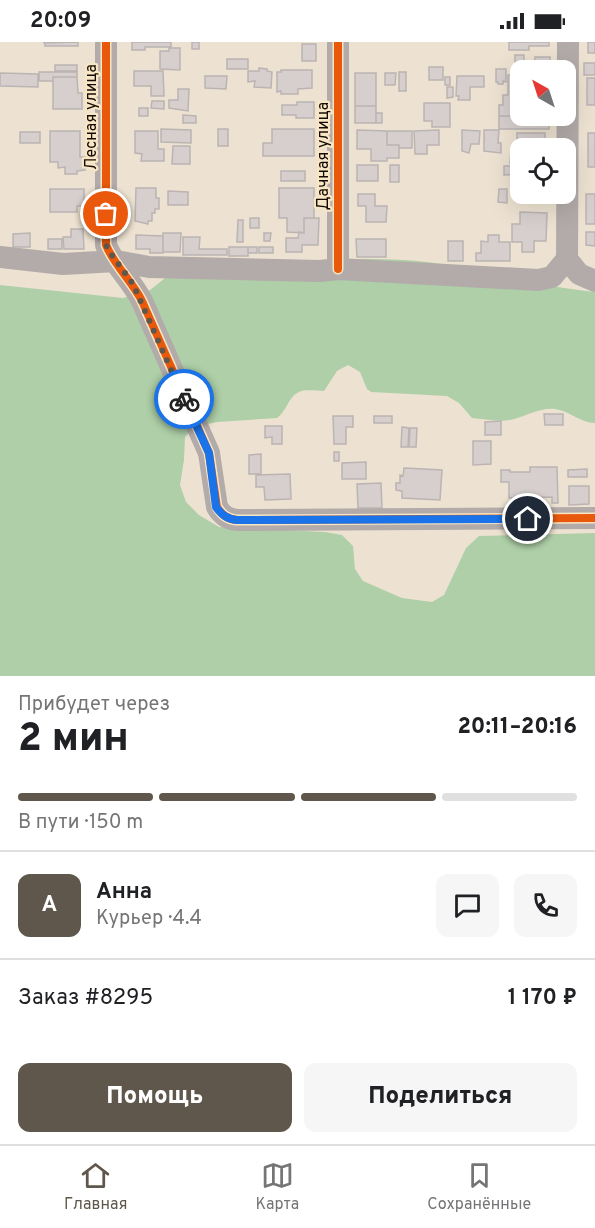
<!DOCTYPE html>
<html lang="ru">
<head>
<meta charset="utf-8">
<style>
  :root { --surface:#fff; --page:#f6f6f6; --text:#202124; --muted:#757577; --line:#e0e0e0; --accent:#5f574b }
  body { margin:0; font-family:Overpass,sans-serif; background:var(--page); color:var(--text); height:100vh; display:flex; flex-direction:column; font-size:22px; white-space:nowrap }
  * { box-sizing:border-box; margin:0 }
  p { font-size:20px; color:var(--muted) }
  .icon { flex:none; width:33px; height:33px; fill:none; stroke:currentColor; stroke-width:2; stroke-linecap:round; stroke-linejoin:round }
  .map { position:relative; height:634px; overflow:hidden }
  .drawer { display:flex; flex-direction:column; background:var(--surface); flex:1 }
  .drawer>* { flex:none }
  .needle { width:39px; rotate:321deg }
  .buttons { position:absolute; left:510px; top:18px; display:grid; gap:12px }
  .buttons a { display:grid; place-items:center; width:66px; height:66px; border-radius:12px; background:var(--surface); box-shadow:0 6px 24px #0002; font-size:30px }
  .pin { position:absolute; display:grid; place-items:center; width:51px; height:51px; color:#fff; margin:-26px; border:3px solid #fff; border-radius:50%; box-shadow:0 2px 6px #0007 }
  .courier { position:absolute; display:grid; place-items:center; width:60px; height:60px; margin:-30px; border:4px solid #1a73e8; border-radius:50%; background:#fff; color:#222; box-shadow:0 2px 8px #0007 }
  .head em { font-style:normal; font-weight:800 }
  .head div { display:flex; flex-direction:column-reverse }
  .head { display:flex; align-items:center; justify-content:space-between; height:102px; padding:0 18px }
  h1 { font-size:39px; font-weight:800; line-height:45px }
  .bar { display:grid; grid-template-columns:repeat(4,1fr); gap:9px 6px; align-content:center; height:72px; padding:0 18px }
  .bar i { height:8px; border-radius:4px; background:var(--line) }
  .bar .on { background:var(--accent) }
  .bar p { grid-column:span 4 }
  .line { display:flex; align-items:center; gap:15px; padding:0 18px; border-top:2px solid var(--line) }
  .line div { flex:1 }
  .round { display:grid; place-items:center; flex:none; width:63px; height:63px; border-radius:12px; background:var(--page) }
  .button { display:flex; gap:12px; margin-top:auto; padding:12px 18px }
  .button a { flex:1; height:69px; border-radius:12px; background:var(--accent); color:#fff; font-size:24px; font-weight:800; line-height:69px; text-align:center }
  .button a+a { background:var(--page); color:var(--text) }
  .status { display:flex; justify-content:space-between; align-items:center; height:42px; padding:0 30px; background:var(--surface); direction:ltr }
  .status svg { height:16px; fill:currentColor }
  .tab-bar { display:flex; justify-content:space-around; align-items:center; height:84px; border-top:2px solid var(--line); background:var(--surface); font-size:16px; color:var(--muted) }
  .tab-bar a { display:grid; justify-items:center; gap:3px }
  .tab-bar .on { color:var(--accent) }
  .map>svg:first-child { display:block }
  .forest { fill:#aecfa7 }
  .building { fill:#d6cfce; stroke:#bbb4b3; stroke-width:1.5 }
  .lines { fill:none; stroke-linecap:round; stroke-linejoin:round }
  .minor { stroke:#b2aba9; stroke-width:22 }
  .cycleway-casing { stroke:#f9e6c5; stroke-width:11 }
  .cycleway { stroke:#e8590c; stroke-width:8 }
  .done { stroke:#5f574b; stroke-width:6; stroke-dasharray:0 10.8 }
  .route { stroke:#1a73e8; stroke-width:8 }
  .labels { text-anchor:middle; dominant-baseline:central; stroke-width:4.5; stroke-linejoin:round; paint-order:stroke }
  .street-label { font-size:16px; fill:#120c03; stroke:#f9e6c5 }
</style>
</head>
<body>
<div class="status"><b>20:09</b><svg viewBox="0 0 49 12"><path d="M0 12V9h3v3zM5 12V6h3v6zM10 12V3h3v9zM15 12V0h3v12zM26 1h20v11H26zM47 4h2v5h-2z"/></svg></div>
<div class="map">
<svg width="595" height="634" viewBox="0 0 595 634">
  <rect width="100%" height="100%" fill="#ede2d1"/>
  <path class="forest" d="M363 217C376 217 390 217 404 218 468 222 531 244 595 250V381C580 381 570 369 555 367 540 365 525 375 510 378 498 380 484 377 472 376L459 361 447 354 371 350 367 347 360 330 348 323 337 329 324 349C317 349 306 347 299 350 289 354 286 370 277 376L217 380 194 385 185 395 184 418 180 443 186 460 199 473 219 485 325 490 342 493 353 504 355 527 363 539 402 556 432 560 444 553 466 506 479 494 595 491V634H0V243L123 256 150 248 169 233Z"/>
  <path class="building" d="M78 0V4H45V1H43Z
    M132 0H171V5H145V8H132Z
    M192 0H199V7H192Z
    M509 0H549V4H529V8H509Z
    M588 0H595V11H588Z
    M302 2H316V19H302Z
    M169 6H180V28L160 27V9H169Z
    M515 13H524V27H515Z
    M535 15H550V28H534Z
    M227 17H248V27H227Z
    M584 21H595V33H584Z
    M55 23H77V29H55Z
    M429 25H443V38H429Z
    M259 26 267 27V29L272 30 271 46 254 45 255 39 248 40V29H259Z
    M496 27H506V40L503 39V42H498V40H496Z
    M281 28H312V46L298 47V52H281V49L277 50V30H281Z
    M134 29H163L164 54H151V44H134Z
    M39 30H77V35H53V39H39Z
    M399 30H406V49H399Z
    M0 31 38 32V45L0 44Z
    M355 31H376V64H355Z
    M385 31H396L395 43H385Z
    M508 33H520V63H514L513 74H499V63H503V53H508Z
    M205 34H227L226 47 205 46Z
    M457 34H484V45H470V58H458L459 54H456Z
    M53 35H77L78 51H82V67H53Z
    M445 35H450V43H445Z
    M587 36H595V63H587Z
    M447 45H453V55L447 56Z
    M178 47H189L188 69 169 66V58H178Z
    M152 59H164V67L151 66Z
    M297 60H314V76H296V73H282V63H297Z
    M424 61H450V85H432V79H424Z
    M355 64H376V81H355Z
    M139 66H148V74H139Z
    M376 71H382V81H376Z
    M183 73 196 74V81H183Z
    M499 74H549V87H499Z
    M161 87 191 88V101L161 100Z
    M218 87H228V104H218Z
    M272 87H314V114H263V101H272Z
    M357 88 387 89V103H399V116H387V119H371V107H357Z
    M439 88V103H427V112H415L414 89Z
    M462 88 480 89 479 102H471L469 111 462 109Z
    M484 88H499L498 101H501V111L484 109Z
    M50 89H80V115H85V128L77 129V132H65V125L58 126V120H50Z
    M135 89H158V107H164V119H141L142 112 135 111Z
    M387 89H412V106H399V103H387Z
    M20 90H40V101H20Z
    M517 91H545V106H520V121H510L511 108H517Z
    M588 91H595V125H588Z
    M173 104H190V122H172Z
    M357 123H378V139H357Z
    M390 123H399V140H390Z
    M504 124H520V132L504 133Z
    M281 129H305V139H281Z
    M136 146H156V156H159V167H155V171H152V179H148V182L135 179Z
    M279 146H314V176H304V191L287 190V176H279Z
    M50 147H84V164H77V170H50Z
    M499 147H507V161L498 160Z
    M168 149 188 150V163H168Z
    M358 152H375V164H387L386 180H366V164H358Z
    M586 152H595V182H586Z
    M520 170 547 171 546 199H534V210H522V200H512V182H520Z
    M250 176H259V186H250Z
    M304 176H319L318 203H302V210H286V196H298L299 190 304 191Z
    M238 178H243V200H237Z
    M71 187H83L84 207H64L63 195H71Z
    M586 190H595V204L586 203Z
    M30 191V205H13V192Z
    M163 191H181L180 210H163Z
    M264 191H271L270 199H264Z
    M136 193 163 194V211H150V207H136Z
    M488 193H499V200H510V219H476V211H481V199L488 200Z
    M183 195H200L199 207H227V213H183Z
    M48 197H62V207H48Z
    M356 197H386V215H357Z
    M448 199H463V219H448Z
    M229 205H248V214H229Z
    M248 205H257V211H248Z
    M259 205H273V211H259Z
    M544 372H563V383H545Z
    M333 374H353V385H346V402H334Z
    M374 374H392V381H374Z
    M501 379V393H485V380Z
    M265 384H282V402H272V395L265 396Z
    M402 385 409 386 408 405H401Z
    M410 386H417L416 405H409Z
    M473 399H491V422L473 423Z
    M334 410H339V419H334Z
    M261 412V432H249V413Z
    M366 420V437H342V421Z
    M530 425H557L558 461H552V455L509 456V440H501V428H510V430H530Z
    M404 426 442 428 440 458 402 456V449L396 448V441H400V433L403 434Z
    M587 427V435H568V428Z
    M290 432 291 457 265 458 264 445H256V433Z
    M381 441 382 466H358L357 442Z
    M569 444H589V462L569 463Z"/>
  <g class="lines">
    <path class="minor" d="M106 0V203C114 223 132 239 142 259L209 411 217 465C222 473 227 477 237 478L595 476
      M338 0V227
      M0 215 63 222 116 219 149 225 320 229 338 227 538 238 552 235 567 217 579 232 595 239
      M567 217 568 0"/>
    <g class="cycleway-casing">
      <path id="cycleway" d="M106 0V203C114 223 132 239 142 259L209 411 217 465C222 473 227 477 237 478L595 476
        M338 0V227"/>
    </g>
    <use href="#cycleway" class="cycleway"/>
  </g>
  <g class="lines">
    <path class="done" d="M106 172V203L109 209 133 242 184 357"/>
    <path class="route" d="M184 357 209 411 216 465C222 473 227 477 237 478L528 477"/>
  </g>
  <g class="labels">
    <g class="street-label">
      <text transform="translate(92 75) rotate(-90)">Лесная улица</text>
      <text transform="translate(324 114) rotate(-90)">Дачная улица</text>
    </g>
  </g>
</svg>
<div class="buttons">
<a><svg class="needle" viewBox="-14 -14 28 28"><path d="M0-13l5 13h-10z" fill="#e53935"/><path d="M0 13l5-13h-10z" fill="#757577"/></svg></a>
<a><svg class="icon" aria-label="locate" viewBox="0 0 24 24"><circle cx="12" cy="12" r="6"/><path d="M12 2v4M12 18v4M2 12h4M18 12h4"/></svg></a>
</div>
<div class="pin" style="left:106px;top:172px;background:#ea580c"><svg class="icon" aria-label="bag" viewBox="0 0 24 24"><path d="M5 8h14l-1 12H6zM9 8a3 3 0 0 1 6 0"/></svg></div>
<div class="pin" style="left:528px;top:477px;background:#1f2937"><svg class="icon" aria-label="home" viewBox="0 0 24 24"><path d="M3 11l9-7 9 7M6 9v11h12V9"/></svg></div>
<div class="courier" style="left:184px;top:357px"><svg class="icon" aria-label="bike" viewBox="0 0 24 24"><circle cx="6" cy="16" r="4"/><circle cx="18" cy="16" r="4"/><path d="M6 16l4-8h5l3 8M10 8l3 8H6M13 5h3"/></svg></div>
</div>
<section class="drawer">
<div class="head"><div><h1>2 мин</h1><p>Прибудет через</p></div><em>20:11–20:16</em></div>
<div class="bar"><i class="on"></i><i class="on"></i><i class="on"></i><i></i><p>В пути · 150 m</p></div>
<div class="line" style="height:108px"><b class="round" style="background:var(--accent);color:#fff">А</b><div><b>Анна</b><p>Курьер · 4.4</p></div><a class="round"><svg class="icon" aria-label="chat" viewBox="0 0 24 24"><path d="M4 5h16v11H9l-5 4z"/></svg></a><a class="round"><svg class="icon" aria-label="phone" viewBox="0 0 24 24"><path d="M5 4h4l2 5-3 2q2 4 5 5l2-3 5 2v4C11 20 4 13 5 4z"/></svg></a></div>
<div class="line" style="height:78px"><div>Заказ #8295</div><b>1 170 ₽</b></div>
<div class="button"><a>Помощь</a><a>Поделиться</a></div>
</section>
<nav class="tab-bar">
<a class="on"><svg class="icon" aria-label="home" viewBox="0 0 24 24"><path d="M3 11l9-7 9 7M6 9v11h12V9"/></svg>Главная</a>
<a><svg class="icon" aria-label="map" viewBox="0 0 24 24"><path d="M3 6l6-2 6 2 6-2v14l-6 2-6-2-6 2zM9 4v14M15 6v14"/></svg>Карта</a>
<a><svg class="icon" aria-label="saved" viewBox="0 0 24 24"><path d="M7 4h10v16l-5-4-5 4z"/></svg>Сохранённые</a>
</nav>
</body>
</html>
